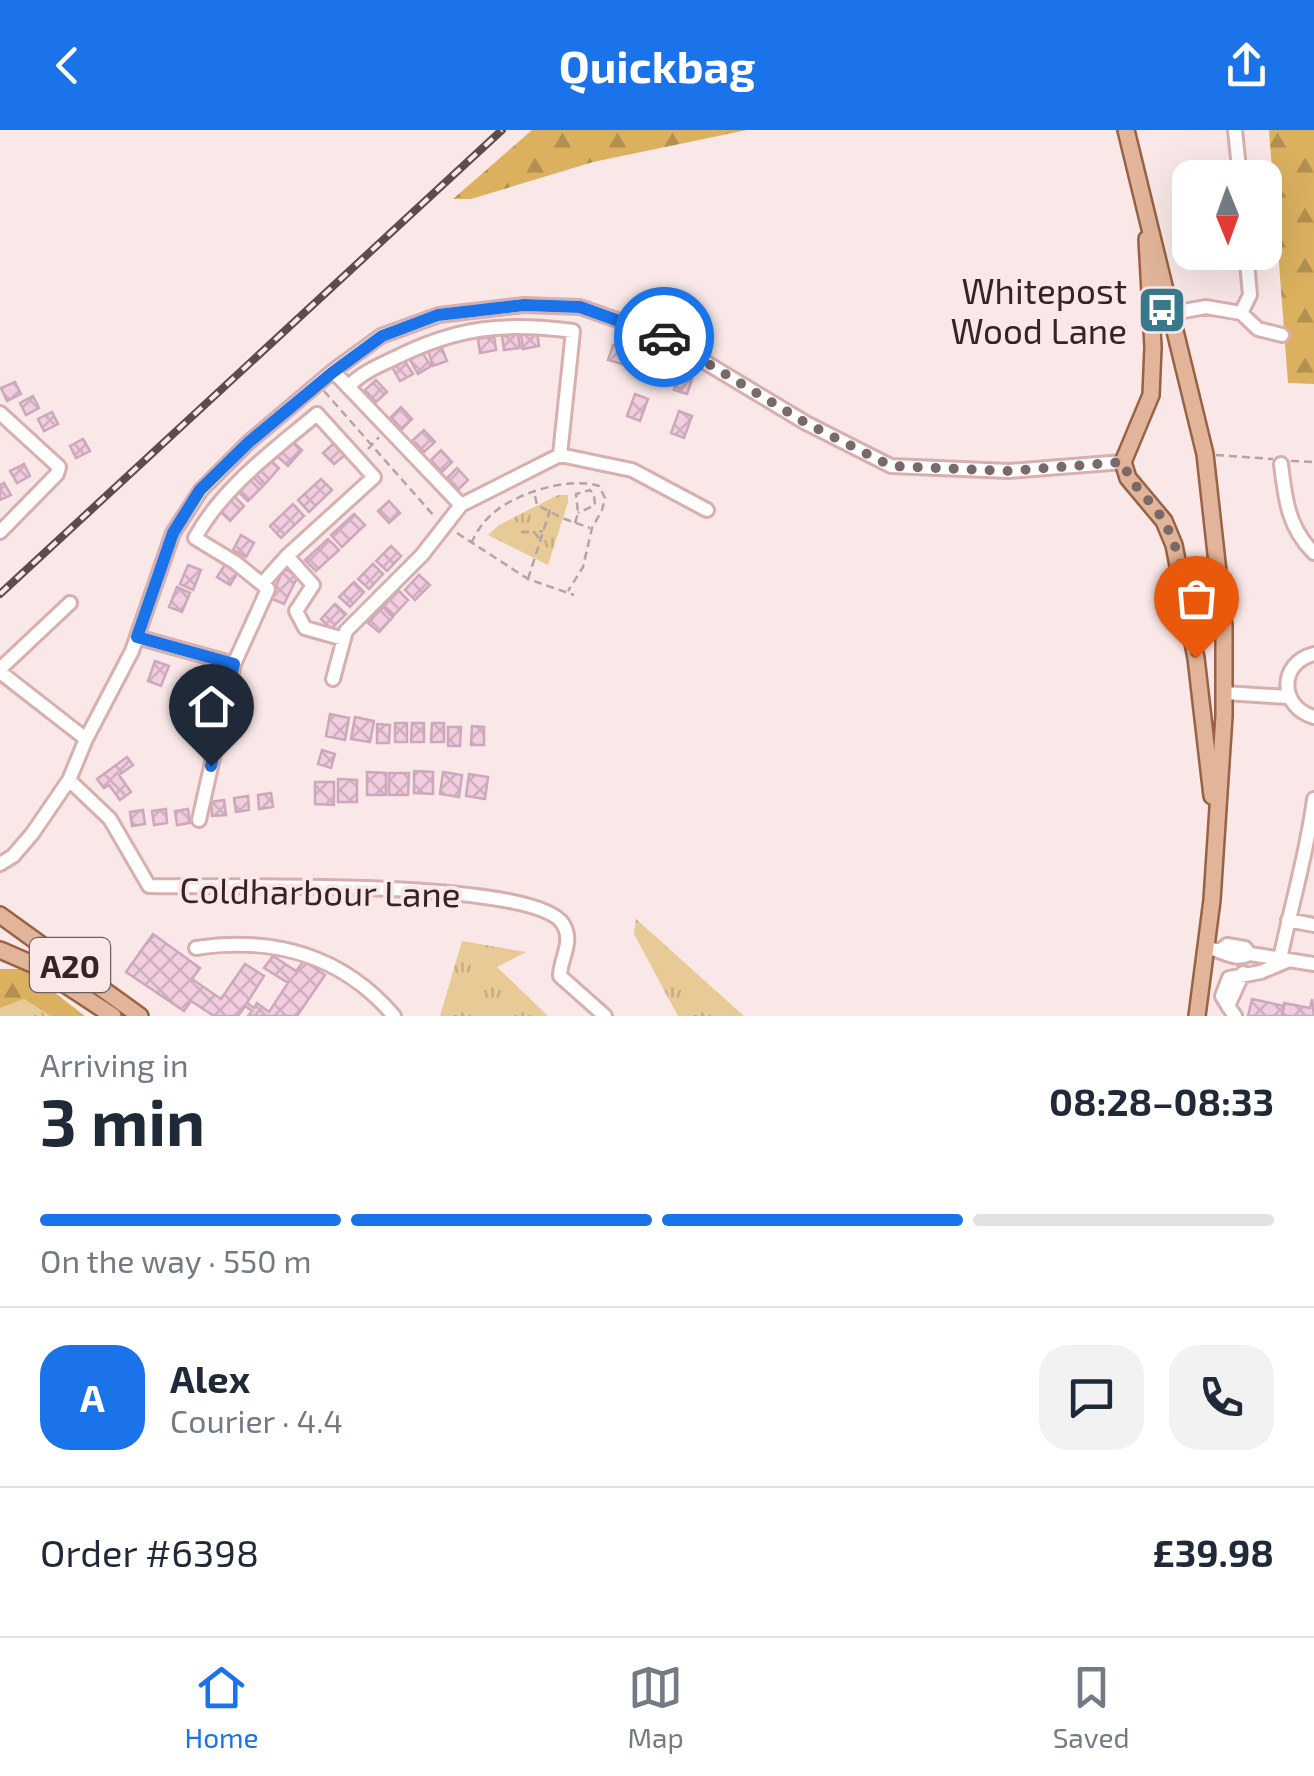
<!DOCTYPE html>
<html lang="en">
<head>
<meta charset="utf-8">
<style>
  :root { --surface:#fff; --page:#f2f2f3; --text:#1f2937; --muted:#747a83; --line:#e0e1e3; --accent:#1a73e8 }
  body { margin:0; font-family:"Exo 2",sans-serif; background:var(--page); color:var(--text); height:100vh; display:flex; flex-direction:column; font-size:38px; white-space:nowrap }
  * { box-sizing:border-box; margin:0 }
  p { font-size:32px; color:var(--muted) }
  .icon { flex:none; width:55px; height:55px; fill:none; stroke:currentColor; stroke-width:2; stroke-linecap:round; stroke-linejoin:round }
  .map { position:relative; height:886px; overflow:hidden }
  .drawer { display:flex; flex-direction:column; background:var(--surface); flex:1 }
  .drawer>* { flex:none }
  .needle { width:65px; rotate:179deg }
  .fabs { position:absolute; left:1172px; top:30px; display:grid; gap:20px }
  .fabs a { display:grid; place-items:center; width:110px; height:110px; border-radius:20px; background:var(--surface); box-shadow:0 10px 40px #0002; font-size:50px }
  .pin { position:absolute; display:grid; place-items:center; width:85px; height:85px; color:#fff; margin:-102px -42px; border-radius:50% 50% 50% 0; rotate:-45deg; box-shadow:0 0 10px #0007 }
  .pin .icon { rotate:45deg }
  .courier { position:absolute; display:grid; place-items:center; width:100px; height:100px; margin:-50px; border:8px solid #1a73e8; border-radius:50%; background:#fff; color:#222; box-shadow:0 2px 12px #0007 }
  .headline em { font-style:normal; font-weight:700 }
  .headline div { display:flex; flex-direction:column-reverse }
  .headline { display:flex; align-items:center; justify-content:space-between; height:170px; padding:0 40px }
  h1 { font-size:65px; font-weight:700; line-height:75px }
  .bar { display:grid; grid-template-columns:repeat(4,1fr); gap:15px 10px; align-content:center; height:120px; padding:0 40px }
  .bar i { height:12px; border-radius:8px; background:var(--line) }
  .bar .on { background:var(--accent) }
  .bar p { grid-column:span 4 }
  .line { display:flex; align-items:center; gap:25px; padding:0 40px; border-top:2px solid var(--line) }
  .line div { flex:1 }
  .round { display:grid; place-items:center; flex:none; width:105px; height:105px; border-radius:30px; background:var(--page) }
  header { display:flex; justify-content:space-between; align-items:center; height:130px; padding:0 40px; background:var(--accent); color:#fff; font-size:45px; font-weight:700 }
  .tabs { display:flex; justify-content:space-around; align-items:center; height:140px; border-top:2px solid var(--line); background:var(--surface); font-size:28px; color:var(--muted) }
  .tabs a { display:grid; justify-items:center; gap:5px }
  .tabs .on { color:var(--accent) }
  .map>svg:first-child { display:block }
  .grass { fill:url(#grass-tufts) }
  .forest { fill:url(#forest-firs) }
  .building { fill:url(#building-cross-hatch); stroke:#cca8ba; stroke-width:2.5 }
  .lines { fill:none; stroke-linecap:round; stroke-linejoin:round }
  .minor-casing { stroke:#d8afaf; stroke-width:18 }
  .major-casing { stroke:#996244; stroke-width:20 }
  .path { stroke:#b5a4a4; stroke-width:2.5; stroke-dasharray:8 5; stroke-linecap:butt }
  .minor { stroke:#fff; stroke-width:12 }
  .major { stroke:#e2b59a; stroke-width:15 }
  .rail-casing { stroke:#5d4c4c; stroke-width:8 }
  .rail { stroke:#fae8e8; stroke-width:4; stroke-dasharray:11; stroke-linecap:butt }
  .done { stroke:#796969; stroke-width:10; stroke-dasharray:0 18 }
  .route { stroke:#1a73e8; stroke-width:12 }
  .labels { text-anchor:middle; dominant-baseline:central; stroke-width:8; stroke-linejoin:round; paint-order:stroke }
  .shield { fill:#fae8e8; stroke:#6f5f5f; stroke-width:2.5 }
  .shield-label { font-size:32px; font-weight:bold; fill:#342424 }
  .poi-label { font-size:35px; fill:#342424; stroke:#fae8e8; text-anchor:end }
  .street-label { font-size:35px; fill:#342424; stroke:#fae8e8 }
</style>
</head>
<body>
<header><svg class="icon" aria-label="back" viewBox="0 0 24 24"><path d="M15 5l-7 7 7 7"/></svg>Quickbag<svg class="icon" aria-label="share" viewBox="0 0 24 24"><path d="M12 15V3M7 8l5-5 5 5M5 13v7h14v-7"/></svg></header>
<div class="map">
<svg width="1314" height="886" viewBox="0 0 1314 886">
  <defs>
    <pattern id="grass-tufts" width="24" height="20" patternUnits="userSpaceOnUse" patternTransform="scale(2.5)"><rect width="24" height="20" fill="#e7ca96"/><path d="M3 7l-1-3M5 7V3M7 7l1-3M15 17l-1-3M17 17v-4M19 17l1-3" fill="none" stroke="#c7ad81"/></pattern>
    <pattern id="forest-firs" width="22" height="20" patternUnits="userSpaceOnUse" patternTransform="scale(2.5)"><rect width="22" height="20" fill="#dbb160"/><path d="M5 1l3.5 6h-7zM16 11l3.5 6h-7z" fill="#b2904f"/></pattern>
    <pattern id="building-cross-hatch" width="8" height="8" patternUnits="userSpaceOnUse" patternTransform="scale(2.5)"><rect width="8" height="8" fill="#f1cddf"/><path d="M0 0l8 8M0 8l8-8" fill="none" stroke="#cfb0bf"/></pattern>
  </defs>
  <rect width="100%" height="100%" fill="#fae8e8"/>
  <path class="grass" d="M558 365H568V372L548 435 488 405 499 395Z
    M636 789 744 886H678L634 804Z
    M462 811 526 822 497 837 548 886H440Z
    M24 869 51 886H0V878Z"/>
  <path class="forest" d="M532 0H747L593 32 471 69H453Z
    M1269 0H1314V254L1288 253Z
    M0 839H24L85 886H51L24 869 0 878Z"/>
  <path class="building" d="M537 202 539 216 523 219 521 205Z
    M518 204 520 218 504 220 502 206Z
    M494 206 496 220 480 223 478 209Z
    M613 215 626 219 622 234 608 230Z
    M441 216 447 231 433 236 428 221Z
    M422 222 431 236 418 244 410 230Z
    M638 224 651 228 647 243 633 239Z
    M404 230 413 244 400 251 392 237Z
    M659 234 673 238 668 253 654 249Z
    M678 245 692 249 687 264 674 260Z
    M376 250 387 262 376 272 365 260Z
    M15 252 21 264 7 271 1 258Z
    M635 264 648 269 640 291 627 286Z
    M33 266 39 278 26 285 20 273Z
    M401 277 412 289 402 299 391 287Z
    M679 281 692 286 684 308 671 303Z
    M52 282 58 294 44 301 38 289Z
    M424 300 435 312 424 322 413 310Z
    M83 309 90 321 76 328 70 316Z
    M292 311 302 320 288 336 277 326Z
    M334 313 345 325 334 334 323 323Z
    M441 320 452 332 442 342 431 330Z
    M269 329 279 338 265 354 255 344Z
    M24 334 30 346 17 353 10 341Z
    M457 338 468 350 458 360 447 348Z
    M252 346 263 356 248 371 238 362Z
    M321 349 332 360 309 382 298 370Z
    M4 353 11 365 0 370V355Z
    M234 366 244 376 230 391 220 381Z
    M389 371 400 383 389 393 378 381Z
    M293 374 304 386 281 408 270 396Z
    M354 384 365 395 342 417 331 405Z
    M241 405 254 413 246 427 233 420Z
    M328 409 339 420 316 441 305 430Z
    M391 416 401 426 387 441 376 431Z
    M226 433 239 441 230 455 217 447Z
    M373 434 383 444 369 459 358 449Z
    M188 435 201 440 193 460 180 454Z
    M284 439 298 446 284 474 270 468Z
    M419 445 430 455 415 470 405 460Z
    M354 452 364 462 350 477 339 467Z
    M177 457 190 463 182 482 169 477Z
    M398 460 408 470 394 485 383 475Z
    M335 474 346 484 331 499 321 489Z
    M383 477 393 487 379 502 368 493Z
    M155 531 169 536 161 556 148 551Z
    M330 584 349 588 345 610 326 606Z
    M355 587 374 591 370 612 351 609Z
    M395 593H407V612H395Z
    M412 593H424V612H411Z
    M432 593H444V612H431Z
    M377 594 390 595 389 613H377Z
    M472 596 484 597V615H471Z
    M448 597H461L460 616H448Z
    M322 620 335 624 331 638 318 634Z
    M127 627 133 635 119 645 131 662 120 670 109 655 104 658 97 649Z
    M414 641 433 642V664L414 663Z
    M367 642 386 643V665H367Z
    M443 642 462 645 459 667 440 664Z
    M389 643H409L408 665H389Z
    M469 644 488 647 485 669 466 666Z
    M338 649 357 650V672H338Z
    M315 652H334V675L315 674Z
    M271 663 273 677 259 679 258 665Z
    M248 666 249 680 236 682 234 668Z
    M224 670 226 685 212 686 211 672Z
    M166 679 167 693 154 695 152 681Z
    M188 679 190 693 177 695 175 681Z
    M143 680 145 694 132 696 130 682Z
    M153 804 200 838 192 849 221 869 245 834 264 846 247 873 254 878 257 873 269 882 288 853 264 838 273 826 296 841 304 831 325 845 297 886H248L252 881 245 876 238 886H214L191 871 184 881 126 842Z
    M1252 869 1284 876 1282 886H1248Z
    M1312 869 1314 886H1282L1284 873 1310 878Z"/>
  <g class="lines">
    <g class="minor-casing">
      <path id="minor" d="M1235 0 1240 48
        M1173 183 1206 177 1241 183 1250 165 1246 122
        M1241 183 1258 199 1282 205
        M333 241 461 375 560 325
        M348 257C361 243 378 236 395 228 457 197 504 192 573 201L560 325 632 340 707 380
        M0 283 59 337 57 344 0 402
        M1281 334C1285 368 1288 398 1314 423
        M262 454 287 426
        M137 507 234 534
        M1314 524C1278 533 1279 577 1314 587
        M0 539 70 473
        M0 542 86 609
        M333 549 346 501 422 425 461 375
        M1224 563 1288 567
        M69 650 110 689 149 756C214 758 534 747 563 794 574 812 560 829 560 846L605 886
        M199 690 234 534 268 459 236 433 195 408C222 358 274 320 317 284L374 347 287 426 313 455 296 481 305 498 344 509
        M0 734 13 726 32 704 69 650 86 609 132 521 173 403 201 360 249 312 333 241 381 206 439 185 524 175 580 177 660 205 806 293 891 336 1009 341 1123 332
        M1288 790 1314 795
        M196 818C274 806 343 826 394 886
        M1207 818C1223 820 1234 832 1250 824L1314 834
        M1221 820 1227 815 1245 818 1250 824
        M1280 829C1291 776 1307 724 1314 669
        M1228 876 1222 866 1229 848 1261 842 1287 831
        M1235 886 1228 876 1243 843"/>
    </g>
    <g class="major-casing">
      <path id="major" d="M1126 0 1205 324 1224 496V586L1212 770 1197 886
        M1147 109 1153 217 1151 265 1123 332 1128 348 1164 391 1174 415 1196 528 1212 666
        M0 785 140 886
        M0 820 37 836 113 886"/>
    </g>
    <path class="path" d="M324 261 434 386
      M368 319 379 307
      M1216 325 1273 329
      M1291 331 1314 332
      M535 366 537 375 562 388 590 398
      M575 393 578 383 576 364 590 360 594 365 595 375 578 383
      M521 402H533
      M457 403 528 449 574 465
      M539 408 534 402 543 401
      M471 413C476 404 481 394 489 387 511 364 569 346 599 356L605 368 602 380 592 398 583 437 568 461
      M528 449 550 380"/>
    <use href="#minor" class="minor"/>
    <use href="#major" class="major"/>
    <g class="rail-casing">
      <path id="rail" d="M0 464 502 0"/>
    </g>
    <use href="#rail" class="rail"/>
  </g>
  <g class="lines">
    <path class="done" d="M664 207 806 293 891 336 1009 341 1123 332C1131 357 1150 368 1163 390 1186 429 1189 484 1196 528"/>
    <path class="route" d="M211 636 234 534 137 507 173 403 200 360 249 312 333 242 382 206 438 185 524 175 580 177 664 207"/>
  </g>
  <defs>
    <g id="bus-square" transform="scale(2.5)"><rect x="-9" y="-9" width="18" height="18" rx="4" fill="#387a8c" stroke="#fae8e8"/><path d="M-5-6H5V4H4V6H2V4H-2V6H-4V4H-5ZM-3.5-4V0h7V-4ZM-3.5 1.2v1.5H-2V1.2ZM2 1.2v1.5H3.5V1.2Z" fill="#fff"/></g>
  </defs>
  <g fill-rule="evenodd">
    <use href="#bus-square" x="1162" y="180"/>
  </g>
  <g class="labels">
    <rect class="shield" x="30" y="808" width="80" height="54" rx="8"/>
    <g class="shield-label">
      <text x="70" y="835">A20</text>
    </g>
    <g class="poi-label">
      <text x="1127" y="160">Whitepost<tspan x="1127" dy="40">Wood Lane</tspan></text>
    </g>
    <g class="street-label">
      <text transform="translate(320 761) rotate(1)">Coldharbour Lane</text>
    </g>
  </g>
</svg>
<div class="fabs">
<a><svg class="needle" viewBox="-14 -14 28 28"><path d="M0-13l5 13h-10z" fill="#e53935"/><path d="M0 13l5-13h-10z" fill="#747a83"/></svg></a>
</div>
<div class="pin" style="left:1196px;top:528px;background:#ea580c"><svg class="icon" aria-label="bag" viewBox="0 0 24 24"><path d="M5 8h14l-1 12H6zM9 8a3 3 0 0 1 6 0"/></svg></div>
<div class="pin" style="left:211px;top:636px;background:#1f2937"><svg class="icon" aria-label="home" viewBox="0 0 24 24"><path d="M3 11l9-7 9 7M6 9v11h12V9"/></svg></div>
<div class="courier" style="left:664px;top:207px"><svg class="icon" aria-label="car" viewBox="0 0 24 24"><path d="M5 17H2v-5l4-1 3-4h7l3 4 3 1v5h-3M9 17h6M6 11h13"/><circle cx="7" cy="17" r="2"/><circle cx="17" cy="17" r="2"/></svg></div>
</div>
<section class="drawer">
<div class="headline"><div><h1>3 min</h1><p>Arriving in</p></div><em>08:28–08:33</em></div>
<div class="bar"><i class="on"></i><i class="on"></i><i class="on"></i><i></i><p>On the way · 550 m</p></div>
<div class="line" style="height:180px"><b class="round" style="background:var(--accent);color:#fff">A</b><div><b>Alex</b><p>Courier · 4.4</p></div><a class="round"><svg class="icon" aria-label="chat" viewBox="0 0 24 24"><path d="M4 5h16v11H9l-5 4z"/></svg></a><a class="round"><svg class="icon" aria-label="phone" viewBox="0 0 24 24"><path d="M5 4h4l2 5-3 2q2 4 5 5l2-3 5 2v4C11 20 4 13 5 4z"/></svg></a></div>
<div class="line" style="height:130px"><div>Order #6398</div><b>£39.98</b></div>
</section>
<nav class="tabs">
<a class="on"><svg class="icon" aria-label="home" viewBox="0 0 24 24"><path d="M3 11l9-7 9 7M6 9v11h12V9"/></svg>Home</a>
<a><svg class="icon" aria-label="map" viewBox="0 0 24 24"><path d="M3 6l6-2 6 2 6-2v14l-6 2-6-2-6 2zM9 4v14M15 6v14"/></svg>Map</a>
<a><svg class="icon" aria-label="saved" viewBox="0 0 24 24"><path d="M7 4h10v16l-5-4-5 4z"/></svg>Saved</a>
</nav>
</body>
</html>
